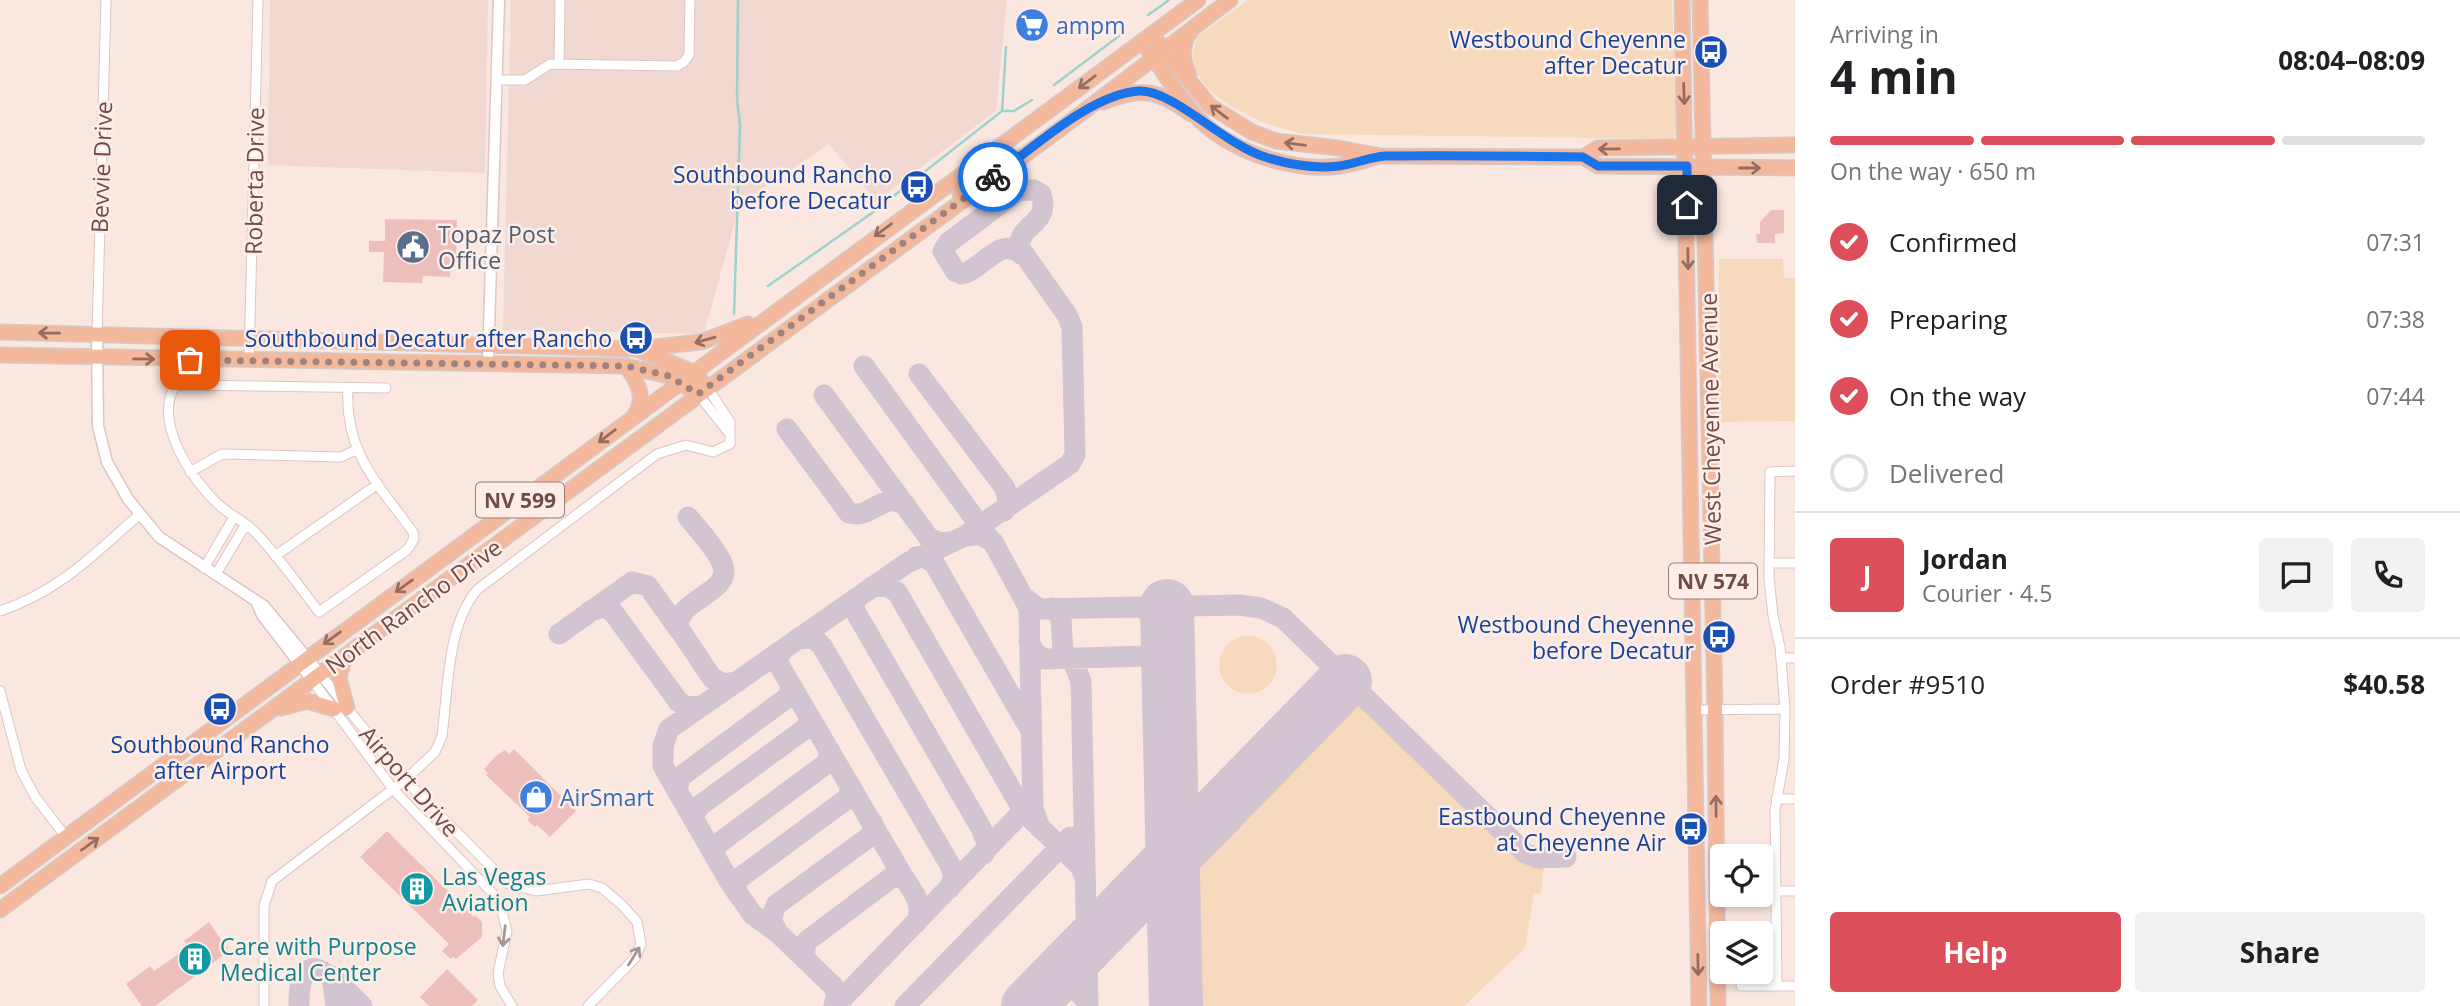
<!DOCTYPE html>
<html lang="en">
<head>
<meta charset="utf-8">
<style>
  :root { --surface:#fff; --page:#f2f2f2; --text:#202124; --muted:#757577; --line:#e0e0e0; --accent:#dc4e59 }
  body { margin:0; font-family:"Open Sans",sans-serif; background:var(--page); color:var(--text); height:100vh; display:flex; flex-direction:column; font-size:26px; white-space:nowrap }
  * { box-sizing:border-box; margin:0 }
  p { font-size:23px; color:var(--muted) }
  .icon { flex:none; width:38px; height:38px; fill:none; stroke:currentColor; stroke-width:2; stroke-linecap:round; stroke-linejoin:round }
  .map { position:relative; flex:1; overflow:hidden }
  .panel { display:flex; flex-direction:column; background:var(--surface); width:665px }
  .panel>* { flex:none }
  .buttons { position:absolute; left:1710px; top:844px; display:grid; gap:14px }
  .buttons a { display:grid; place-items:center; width:63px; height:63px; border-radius:7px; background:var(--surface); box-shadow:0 4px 10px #0003; font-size:35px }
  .pin { position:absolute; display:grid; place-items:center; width:60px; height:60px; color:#fff; margin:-30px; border-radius:14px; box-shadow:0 4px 10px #0006 }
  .courier { position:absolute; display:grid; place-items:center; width:70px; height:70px; margin:-35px; border:5px solid #1a73e8; border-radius:50%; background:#fff; color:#222; box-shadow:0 2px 9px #0007 }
  .headline em { font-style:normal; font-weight:700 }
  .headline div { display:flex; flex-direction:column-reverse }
  .headline { display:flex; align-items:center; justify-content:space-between; height:119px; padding:0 35px }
  h1 { font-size:46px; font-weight:700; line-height:52px }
  .bar { display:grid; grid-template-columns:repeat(4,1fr); gap:10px 7px; align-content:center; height:84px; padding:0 35px }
  .bar i { height:9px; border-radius:5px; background:var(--line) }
  .bar .current { background:var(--accent) }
  .bar p { grid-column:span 4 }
  .line { display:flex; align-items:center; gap:18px; padding:0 35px; border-top:2px solid var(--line) }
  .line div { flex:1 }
  .round { display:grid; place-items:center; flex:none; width:74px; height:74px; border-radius:7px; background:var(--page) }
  ol { padding:0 35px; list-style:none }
  li { display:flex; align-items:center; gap:21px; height:77px }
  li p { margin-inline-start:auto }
  li .icon { padding:7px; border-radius:50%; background:var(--accent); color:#fff; stroke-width:4 }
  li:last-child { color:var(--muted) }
  li i { width:38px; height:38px; border:4px solid var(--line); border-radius:50% }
  .action { display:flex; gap:14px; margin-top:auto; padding:14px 35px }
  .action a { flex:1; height:80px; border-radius:7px; background:var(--accent); color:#fff; font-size:28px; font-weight:700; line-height:80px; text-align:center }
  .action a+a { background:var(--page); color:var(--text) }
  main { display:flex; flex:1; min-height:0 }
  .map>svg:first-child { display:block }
  .residential { fill:#f1d8d0 }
  .sand { fill:#f7d9bd }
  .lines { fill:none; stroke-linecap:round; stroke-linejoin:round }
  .stream { stroke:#9ed2cb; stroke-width:2.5 }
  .taxiway { stroke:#d2c4d0; stroke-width:21 }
  .runway { stroke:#d2c4d0; stroke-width:54 }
  .building { fill:#edbfba }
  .minor-casing { stroke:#dfc5c0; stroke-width:11 }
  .tertiary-casing { stroke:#dfc5c0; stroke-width:13 }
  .primary-casing { stroke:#d4c9c9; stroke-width:17 }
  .minor { stroke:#fff; stroke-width:9 }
  .tertiary { stroke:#fff; stroke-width:10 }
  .primary { stroke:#f4b99d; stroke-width:14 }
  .oneway { stroke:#976d63 }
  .oneway2 { stroke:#a99492 }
  .done { stroke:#a0837e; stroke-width:7; stroke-dasharray:0 12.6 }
  .route { stroke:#1a73e8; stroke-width:9 }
  .labels { text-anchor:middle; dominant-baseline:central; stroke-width:5; stroke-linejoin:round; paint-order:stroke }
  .shield { fill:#fdede6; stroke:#9a7c79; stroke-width:2 }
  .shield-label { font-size:21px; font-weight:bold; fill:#6f4c4a }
  .shop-label { font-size:23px; fill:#366cbe; stroke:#fdede6; text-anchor:start }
  .transit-label { font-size:23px; fill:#164399; stroke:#fdede6; text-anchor:end }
  .street-label { font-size:23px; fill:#6f4c4a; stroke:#fdede6 }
  .service-label { font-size:23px; fill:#4e5e75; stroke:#fdede6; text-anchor:start }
  .culture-label { font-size:23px; fill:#0d838f; stroke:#fdede6; text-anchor:start }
</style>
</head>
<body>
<main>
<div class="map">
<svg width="1795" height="1006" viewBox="0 0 1795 1006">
  <rect width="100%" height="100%" fill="#fae8e0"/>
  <path class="residential" d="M270 0H488L485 173 268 165Z
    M511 0H1007L996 111 876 201 829 144 740 204 704 334 503 330Z"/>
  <path class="sand" d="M1248 0H1672L1676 126 1674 139 1306 134C1272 129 1196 100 1193 59 1192 52 1196 43 1197 37Z
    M1719 259H1783L1784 278H1795V421L1718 422Z
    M1219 665a29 29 0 1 1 58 0a29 29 0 1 1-58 0Z
    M1356 702 1362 705 1518 857 1544 864 1541 894H1534L1525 948 1464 1006H1191L1187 862 1340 706Z"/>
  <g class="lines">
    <path class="stream" d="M1148 15 1169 0
      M1054 85 1123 33
      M1004 111H1014L1032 100
      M768 286 872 213 1002 111 1006 47
      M734 314 740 125 737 99 738 0"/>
    <path class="taxiway" d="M864 366 988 537
      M919 374 1005 488 1008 500 1004 511
      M824 395 929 538 940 543 950 542
      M787 429 849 513C872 520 883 489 906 506
      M688 517C699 531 715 547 722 563 735 593 678 597 678 627L712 678 724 684 737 682
      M966 535 1070 464 1075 455 1072 327 1067 315 1019 247C1020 222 1051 225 1041 194L1034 190 1017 191 948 243 943 251 955 271 962 274C982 270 1000 235 1021 254
      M916 557 926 558 934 563 1030 729
      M872 587 885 585 897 592 1024 812 1081 867 1085 878
      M855 599 854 609 859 618 981 828 987 843 984 854
      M1026 599 1039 609 1238 605 1261 608 1283 618 1525 853 1538 858 1566 857
      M1139 607 1156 615 1167 635
      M1053 608 1061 618 1063 652 1073 662 1081 681 1088 1006
      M590 611 604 607 613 612 678 701 686 707 702 706
      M559 634 632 582 648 586 680 631
      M797 639 813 638 822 646 950 865 954 877 949 889
      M1029 642 1034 652 1044 659 1148 656 1163 668 1169 689
      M783 650 778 658 779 665 904 878
      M677 791 680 777 788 697 791 686
      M693 819 698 807 806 728 810 717
      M715 856V846L827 763 830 751
      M736 890 737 880 848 798 851 787
      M778 933 771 920 776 905 869 837 873 832 872 822
      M808 962 804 953 807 941 892 877 904 878C914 892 925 907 916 923
      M332 976 336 1006
      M1043 990C1063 983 1079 985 1088 1006
      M299 1006C298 936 338 982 362 1006
      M834 1006 837 994 833 986 778 933 753 915 731 884 663 766V746L669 729 907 563 965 536 980 534 993 542 1029 608 1033 809 1040 828
      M835 1006 1031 803
      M905 1006 1070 837"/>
    <path class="runway" d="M1167 606 1176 1006
      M1028 1006 1345 681"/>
  </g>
  <path class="building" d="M1771 210H1784V233L1775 234V243H1757L1756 234H1760V222Z
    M385 219 457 220 456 264H451L450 277 423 276 422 283 383 282 384 252H369V241H385Z
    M514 749 576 811 550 837 537 825 535 827 527 820 530 817 486 775 488 773 484 769 496 756 505 750 509 754Z
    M387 831 474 917 475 915 482 922V937L456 959 453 957 451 959 442 951 449 944 360 857Z
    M209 922 229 951 155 1006H142L126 984 150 966 154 971 183 951 188 946 184 941Z
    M447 969 478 1000 472 1006H429L420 997Z"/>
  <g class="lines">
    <g class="minor-casing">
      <path id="minor" d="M559 64 560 0
        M498 80H525L550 64 677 66 684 62 689 55 690 0
        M97 335 106 0
        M249 361 258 0
        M348 388C344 452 378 484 413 532L414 539 407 550 319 612C299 586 279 557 256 533 245 521 229 515 218 504 192 480 153 422 175 386L184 385 386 388
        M698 394 729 433
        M190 472 222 454 341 457 356 450
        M275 556 378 484
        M1769 563H1795
        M204 568 234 517
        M216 574 246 524
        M0 611C60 591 94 554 140 514
        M1782 658H1795
        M320 674 405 780 508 884 536 891 589 884 602 888 622 905 637 922 641 944 635 958 588 1006
        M312 680 393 789 499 900 507 931 498 973 500 986 512 1006
        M0 691 21 770 36 798 66 837
        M1694 710 1785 709
        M1776 799H1795
        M1775 891H1795
        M1741 986H1795
        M1777 986 1775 810 1784 759 1785 709 1780 647 1773 616 1769 578 1770 472 1795 471
        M264 1006V906L272 881 405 780 435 752 442 736C448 691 447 623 478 589L657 454 686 445 713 452 730 444V422L707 387"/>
    </g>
    <g class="tertiary-casing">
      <path id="tertiary" d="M97 335 98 426 107 462 128 499 159 537 264 606 320 674
        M488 363 499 0
        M257 603 262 615 312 680"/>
    </g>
    <g class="primary-casing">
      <path id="primary" d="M1682 0 1699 1006
        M1700 0 1715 710 1718 1006
        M1159 43 1210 106 1252 132 1276 141 1338 148 1381 156 1583 157 1598 148 1795 145
        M1149 52C1164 72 1186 109 1204 124 1238 154 1295 172 1340 166 1352 164 1364 160 1376 157
        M1189 75C1181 59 1181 44 1192 29
        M1103 102C1142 87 1157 89 1191 114
        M1583 157 1598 166 1795 168
        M960 194 983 168V157
        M0 332 636 349 693 372 707 387
        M646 348 701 342 748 324
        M0 355 626 366 669 376 698 394
        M626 366C638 382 646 397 635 415
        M345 656 339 678 347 708
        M281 708 307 701 334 709
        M0 886 1198 0
        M0 910 1079 115 1230 0"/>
    </g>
    <use href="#minor" class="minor"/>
    <use href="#tertiary" class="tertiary"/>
    <use href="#primary" class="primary"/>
  </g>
  <defs><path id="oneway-shaft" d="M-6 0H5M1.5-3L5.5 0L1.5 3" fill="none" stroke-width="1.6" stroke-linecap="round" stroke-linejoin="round" transform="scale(1.75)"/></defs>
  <g class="oneway">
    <use href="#oneway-shaft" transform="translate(1087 82) rotate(143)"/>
    <use href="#oneway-shaft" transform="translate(1684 94) rotate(88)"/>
    <use href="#oneway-shaft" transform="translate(1219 112) rotate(-143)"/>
    <use href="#oneway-shaft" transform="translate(1295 144) rotate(-173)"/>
    <use href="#oneway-shaft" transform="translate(1609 149) rotate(179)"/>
    <use href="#oneway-shaft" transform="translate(1750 168)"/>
    <use href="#oneway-shaft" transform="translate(883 230) rotate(144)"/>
    <use href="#oneway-shaft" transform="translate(1688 259) rotate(89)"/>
    <use href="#oneway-shaft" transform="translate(49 333) rotate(-179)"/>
    <use href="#oneway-shaft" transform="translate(705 340) rotate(164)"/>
    <use href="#oneway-shaft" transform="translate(144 359) rotate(1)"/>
    <use href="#oneway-shaft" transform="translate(607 436) rotate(143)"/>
    <use href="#oneway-shaft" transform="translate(404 586) rotate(144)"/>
    <use href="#oneway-shaft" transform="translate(332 638) rotate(144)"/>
    <use href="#oneway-shaft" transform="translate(1716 806) rotate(-91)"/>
    <use href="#oneway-shaft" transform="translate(90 844) rotate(-36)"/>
    <use href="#oneway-shaft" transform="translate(1698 965) rotate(89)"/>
  </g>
  <g class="oneway2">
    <use href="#oneway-shaft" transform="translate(504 936) rotate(97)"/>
    <use href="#oneway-shaft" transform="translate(634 956) rotate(-58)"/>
  </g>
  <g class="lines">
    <path class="done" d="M190 360 626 366 669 376 698 394 993 177"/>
    <path class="route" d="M993 177C1032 149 1091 94 1139 91 1172 89 1225 145 1265 157 1287 164 1315 169 1339 166 1354 164 1370 157 1385 156 1451 155 1517 156 1583 157L1598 166H1687V205"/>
  </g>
  <defs>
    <g id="supermarket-disc" transform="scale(1.75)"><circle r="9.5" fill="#3f7fe0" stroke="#fdede6"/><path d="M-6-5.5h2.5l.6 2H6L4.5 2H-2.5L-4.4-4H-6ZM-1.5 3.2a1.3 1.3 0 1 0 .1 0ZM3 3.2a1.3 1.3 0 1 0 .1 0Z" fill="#fff"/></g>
    <g id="bus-disc" transform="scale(1.75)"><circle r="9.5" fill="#1a4fb4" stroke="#fdede6"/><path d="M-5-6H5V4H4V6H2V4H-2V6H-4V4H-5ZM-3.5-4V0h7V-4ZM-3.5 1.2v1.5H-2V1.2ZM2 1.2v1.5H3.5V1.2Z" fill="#fff"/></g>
    <g id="civic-disc" transform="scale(1.75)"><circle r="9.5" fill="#5c6f8a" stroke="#fdede6"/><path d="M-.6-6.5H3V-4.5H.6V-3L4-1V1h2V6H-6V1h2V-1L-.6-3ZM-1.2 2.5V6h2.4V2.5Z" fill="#fff"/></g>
    <g id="shop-disc" transform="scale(1.75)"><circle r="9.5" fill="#3f7fe0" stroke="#fdede6"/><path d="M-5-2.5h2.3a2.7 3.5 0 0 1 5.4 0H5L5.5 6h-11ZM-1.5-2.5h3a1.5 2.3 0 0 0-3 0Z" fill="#fff"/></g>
    <g id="building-disc" transform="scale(1.75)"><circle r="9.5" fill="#0f9aa8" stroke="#fdede6"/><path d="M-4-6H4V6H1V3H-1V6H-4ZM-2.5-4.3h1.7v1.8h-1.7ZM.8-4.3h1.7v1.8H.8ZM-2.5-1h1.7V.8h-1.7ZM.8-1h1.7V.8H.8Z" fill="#fff"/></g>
  </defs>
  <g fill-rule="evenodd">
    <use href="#supermarket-disc" x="1032" y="25"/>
    <use href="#bus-disc" x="1711" y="52"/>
    <use href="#bus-disc" x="917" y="187"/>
    <use href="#civic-disc" x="413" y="247"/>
    <use href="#bus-disc" x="636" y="338"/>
    <use href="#bus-disc" x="1719" y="637"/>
    <use href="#bus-disc" x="220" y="709"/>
    <use href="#shop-disc" x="536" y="797"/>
    <use href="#bus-disc" x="1691" y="829"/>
    <use href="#building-disc" x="417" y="889"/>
    <use href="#building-disc" x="195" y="959"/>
  </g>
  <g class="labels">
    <g class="shield">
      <rect x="476" y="482.5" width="88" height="35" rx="5"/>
      <rect x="1669" y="563.5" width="88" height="35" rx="5"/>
    </g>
    <g class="shield-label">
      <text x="520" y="500">NV 599</text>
      <text x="1713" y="581">NV 574</text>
    </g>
    <g class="shop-label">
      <text x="1056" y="25">ampm</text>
      <text x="560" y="797">AirSmart</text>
    </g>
    <g class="transit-label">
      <text x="1686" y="39">Westbound Cheyenne<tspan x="1686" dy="26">after Decatur</tspan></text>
      <text x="892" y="174">Southbound Rancho<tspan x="892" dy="26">before Decatur</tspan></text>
      <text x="612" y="338">Southbound Decatur after Rancho</text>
      <text x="1694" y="624">Westbound Cheyenne<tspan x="1694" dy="26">before Decatur</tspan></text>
      <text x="220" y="744" text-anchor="middle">Southbound Rancho<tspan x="220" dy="26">after Airport</tspan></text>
      <text x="1666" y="816">Eastbound Cheyenne<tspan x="1666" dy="26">at Cheyenne Air</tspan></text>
    </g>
    <g class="street-label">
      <text transform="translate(101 167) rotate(-88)">Bevvie Drive</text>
      <text transform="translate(254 181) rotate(-89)">Roberta Drive</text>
      <text transform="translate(1710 419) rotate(-91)">West Cheyenne Avenue</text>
      <text transform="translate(413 606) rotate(-36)">North Rancho Drive</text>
      <text transform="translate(410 781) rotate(49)">Airport Drive</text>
    </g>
    <g class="service-label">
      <text x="438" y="234">Topaz Post<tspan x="438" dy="26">Office</tspan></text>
    </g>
    <g class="culture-label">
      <text x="442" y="876">Las Vegas<tspan x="442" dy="26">Aviation</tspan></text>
      <text x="220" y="946">Care with Purpose<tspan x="220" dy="26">Medical Center</tspan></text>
    </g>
  </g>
</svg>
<div class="buttons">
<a><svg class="icon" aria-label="locate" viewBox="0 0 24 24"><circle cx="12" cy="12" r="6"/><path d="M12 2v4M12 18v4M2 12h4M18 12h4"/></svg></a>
<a><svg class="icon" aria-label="layers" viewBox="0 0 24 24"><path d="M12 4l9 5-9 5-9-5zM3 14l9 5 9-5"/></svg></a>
</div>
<div class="pin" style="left:190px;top:360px;background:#ea580c"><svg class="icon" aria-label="bag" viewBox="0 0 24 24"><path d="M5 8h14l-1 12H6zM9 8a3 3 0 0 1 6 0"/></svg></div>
<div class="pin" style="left:1687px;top:205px;background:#1f2937"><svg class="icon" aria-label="home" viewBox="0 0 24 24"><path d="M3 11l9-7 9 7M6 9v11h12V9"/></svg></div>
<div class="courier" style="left:993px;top:177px"><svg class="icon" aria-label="bike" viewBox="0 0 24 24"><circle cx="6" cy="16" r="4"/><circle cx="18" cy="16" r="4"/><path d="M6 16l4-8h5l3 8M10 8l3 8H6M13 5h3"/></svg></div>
</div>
<section class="panel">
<div class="headline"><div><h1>4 min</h1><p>Arriving in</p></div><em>08:04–08:09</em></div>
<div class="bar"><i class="current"></i><i class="current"></i><i class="current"></i><i></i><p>On the way · 650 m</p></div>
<ol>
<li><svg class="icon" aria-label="check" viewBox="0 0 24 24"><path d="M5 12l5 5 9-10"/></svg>Confirmed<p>07:31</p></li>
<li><svg class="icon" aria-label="check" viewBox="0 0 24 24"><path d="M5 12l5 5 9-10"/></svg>Preparing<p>07:38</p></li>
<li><svg class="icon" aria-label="check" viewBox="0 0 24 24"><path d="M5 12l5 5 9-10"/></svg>On the way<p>07:44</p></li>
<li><i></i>Delivered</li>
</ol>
<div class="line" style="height:126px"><b class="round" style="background:var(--accent);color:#fff">J</b><div><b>Jordan</b><p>Courier · 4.5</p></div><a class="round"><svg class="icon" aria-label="chat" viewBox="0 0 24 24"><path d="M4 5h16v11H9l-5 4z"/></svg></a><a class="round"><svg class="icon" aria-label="phone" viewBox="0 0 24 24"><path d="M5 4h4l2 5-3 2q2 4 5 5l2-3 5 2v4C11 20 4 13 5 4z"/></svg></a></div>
<div class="line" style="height:91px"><div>Order #9510</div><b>$40.58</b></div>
<div class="action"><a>Help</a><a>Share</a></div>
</section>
</main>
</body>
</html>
